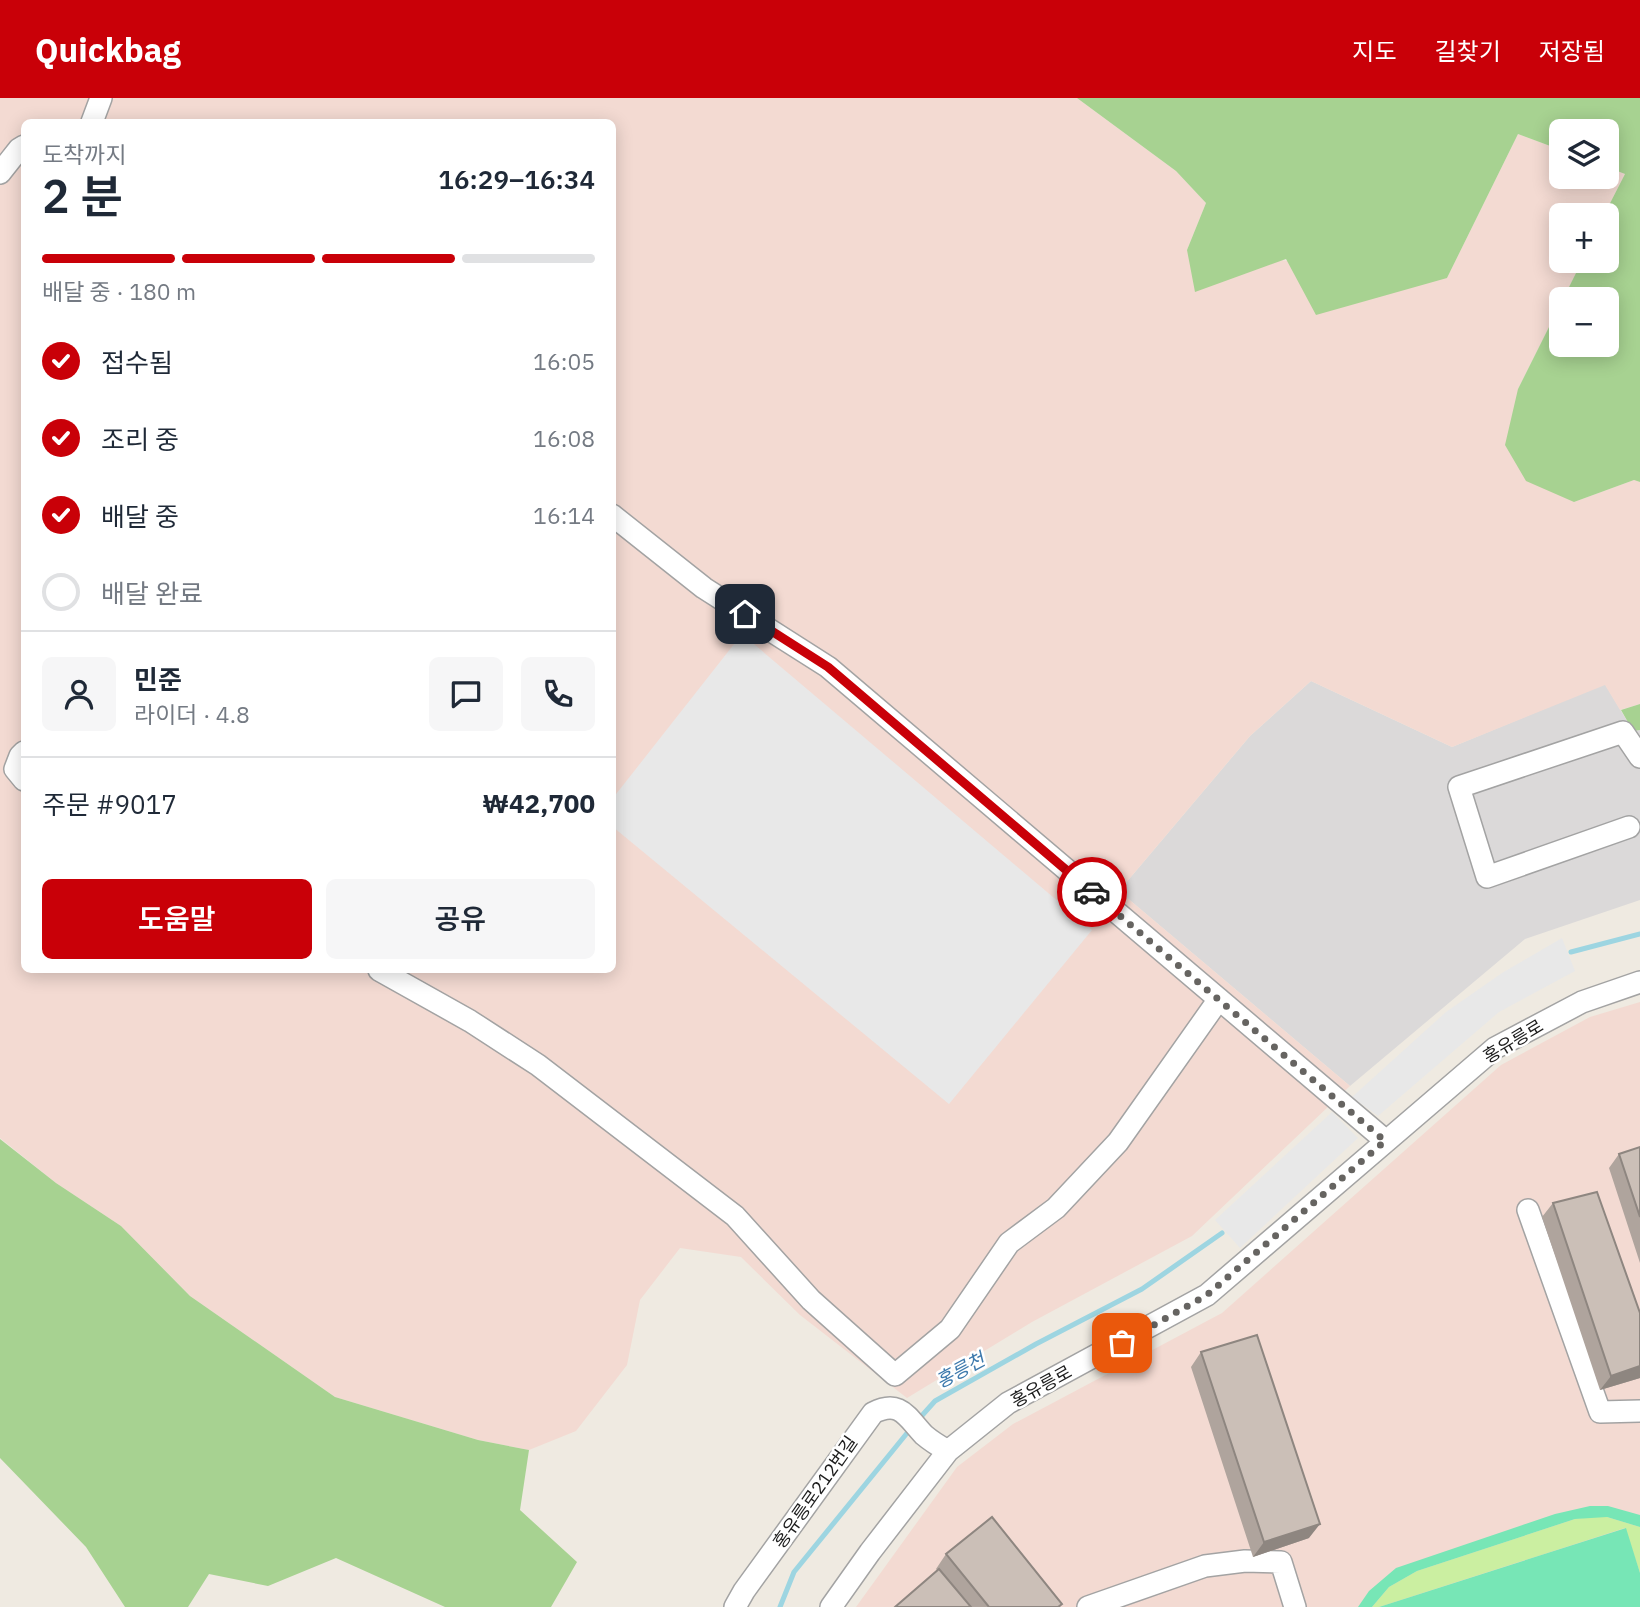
<!DOCTYPE html>
<html lang="ko">
<head>
<meta charset="utf-8">
<style>
  :root { --surface:#fff; --page:#f6f6f7; --text:#1f2937; --muted:#747a83; --line:#e0e1e3; --accent:#c90008 }
  body { margin:0; font-family:"IBM Plex Sans","Noto Sans KR",sans-serif; background:var(--page); color:var(--text); height:100vh; display:flex; flex-direction:column; font-size:26px; white-space:nowrap }
  * { box-sizing:border-box; margin:0 }
  p { font-size:23px; color:var(--muted) }
  .icon { flex:none; width:38px; height:38px; fill:none; stroke:currentColor; stroke-width:2; stroke-linecap:round; stroke-linejoin:round }
  .map { position:relative; flex:1; overflow:hidden }
  .sheet { position:absolute; left:21px; top:21px; width:595px; height:854px; display:flex; flex-direction:column; background:var(--surface); border-radius:10px; box-shadow:0 4px 18px #0003 }
  .sheet>* { flex:none }
  .tools { position:absolute; left:1549px; top:21px; display:grid; gap:14px }
  .tools a { display:grid; place-items:center; width:70px; height:70px; border-radius:10px; background:var(--surface); box-shadow:0 4px 18px #0003; font-size:35px }
  .pin { position:absolute; display:grid; place-items:center; width:60px; height:60px; color:#fff; margin:-30px; border-radius:14px; box-shadow:0 4px 10px #0006 }
  .courier { position:absolute; display:grid; place-items:center; width:70px; height:70px; margin:-35px; border:5px solid #c90008; border-radius:50%; background:#fff; color:#222; box-shadow:0 2px 9px #0007 }
  .overview em { font-style:normal; font-weight:600 }
  .overview div { display:flex; flex-direction:column-reverse }
  .overview { display:flex; align-items:center; justify-content:space-between; height:119px; padding:0 21px }
  h1 { font-size:46px; font-weight:600; line-height:52px }
  .bar { display:grid; grid-template-columns:repeat(4,1fr); gap:10px 7px; align-content:center; height:84px; padding:0 21px }
  .bar i { height:9px; border-radius:5px; background:var(--line) }
  .bar .selected { background:var(--accent) }
  .bar p { grid-column:span 4 }
  .line { display:flex; align-items:center; gap:18px; padding:0 21px; border-top:2px solid var(--line) }
  .line div { flex:1 }
  .round { display:grid; place-items:center; flex:none; width:74px; height:74px; border-radius:10px; background:var(--page) }
  ol { padding:0 21px; list-style:none }
  li { display:flex; align-items:center; gap:21px; height:77px }
  li p { margin-inline-start:auto }
  li .icon { padding:7px; border-radius:50%; background:var(--accent); color:#fff; stroke-width:4 }
  li:last-child { color:var(--muted) }
  li i { width:38px; height:38px; border:4px solid var(--line); border-radius:50% }
  .button { display:flex; gap:14px; margin-top:auto; padding:14px 21px }
  .button a { flex:1; height:80px; border-radius:10px; background:var(--accent); color:#fff; font-size:28px; font-weight:600; line-height:80px; text-align:center }
  .button a+a { background:var(--page); color:var(--text) }
  header { display:flex; align-items:center; gap:42px; box-sizing:border-box; height:98px; padding:0 35px; background:var(--accent); color:#fff }
  header strong { font-size:33px }
  nav { display:flex; gap:38px; margin-inline-start:auto; font-size:24px }
  .map>svg:first-child { display:block }
  .residential { fill:#dbd9d9 }
  .military { fill:#f3dad2; fill-rule:evenodd }
  .grass { fill:#cbefa1 }
  .forest { fill:#a7d291 }
  .pitch { fill:#77e6b6 }
  .parking { fill:#e8e8e8 }
  .lines { fill:none; stroke-linecap:round; stroke-linejoin:round }
  .stream { stroke:#9dd5e1; stroke-width:5 }
  .minor-casing { stroke:#a3a3a3; stroke-width:24 }
  .minor { stroke:#fff; stroke-width:21 }
  .wall { fill:#afa49d }
  .shaded-wall { fill:#8e8680 }
  .building { fill:#cbbfb7; stroke:#8e8680; stroke-width:2 }
  .done { stroke:#666461; stroke-width:7; stroke-dasharray:0 12.6 }
  .route { stroke:#c90008; stroke-width:9 }
  .labels { text-anchor:middle; dominant-baseline:central; stroke-width:5; stroke-linejoin:round; paint-order:stroke }
  .street-label { font-size:18px; fill:#1c1c1c; stroke:#fff }
  .water-label { font-size:19px; font-style:italic; fill:#3e7aad; stroke:#fff }
</style>
</head>
<body>
<header>
<strong>Quickbag</strong>
<nav><a>지도</a><a>길찾기</a><a>저장됨</a></nav>
</header>
<div class="map">
<svg width="1640" height="1509" viewBox="0 0 1640 1509">
  <rect width="100%" height="100%" fill="#efeae1"/>
  <path class="residential" d="M1311 583 1452 649 1605 586 1633 633 1640 632V802L1525 841 1350 988 1119 793 1250 638Z"/>
  <path class="military" d="M0 0H1077L1176 73 1206 105 1187 152 1447 180 1518 36 1561 52V79H1606L1607 69 1625 76 1604 117H1561V163H1582L1518 291 1574 404 1634 382 1640 384V606L1620 612 1605 587 1452 649 1311 583 1250 638 1119 793 1350 988 1192 1138 1032 1224 907 1300 800 1217 741 1159 680 1150 640 1202 627 1267 576 1333 529 1352 478 1342 335 1299 190 1198 121 1128 56 1085 0 1040ZM24 24H612V872H24Z
    M1640 904V1509H856L957 1369 1013 1326 1222 1215 1501 967 1590 919Z"/>
  <path class="grass" d="M1591 1419H1607L1640 1429V1475L1625 1430 1379 1509H1372L1389 1489 1417 1473 1575 1421Z"/>
  <path class="forest" d="M1077 0H1640V384L1634 382 1574 404 1526 383 1505 347 1518 291 1561 205V247H1606V201H1563L1582 163H1606V117H1604L1625 76 1607 69 1606 33H1561V52L1518 36 1447 180 1316 217 1286 161 1195 194 1187 152 1206 105 1176 73Z
    M1640 606V632L1633 633 1621 612Z
    M0 1041 56 1085 121 1128 190 1198 335 1299 478 1342 529 1352 520 1412 577 1464 551 1509H445L336 1460 268 1488 209 1476 188 1509H125L86 1449 0 1360Z"/>
  <path class="pitch" d="M1590 1408H1608L1640 1417V1429L1607 1419 1575 1421 1417 1473 1389 1489 1372 1509H1358L1369 1493 1396 1470 1555 1416Z
    M1626 1430 1640 1475V1509H1379Z"/>
  <path class="parking" d="M742 536 1092 832 949 1006 613 729V700Z
    M1562 840 1575 873 1499 914 1378 1018 1352 999 1446 914 1502 875Z
    M1332 1014 1358 1040 1240 1150 1215 1122Z"/>
  <g class="lines">
    <path class="stream" d="M1571 854 1640 836
      M918 1322 935 1303 1036 1246 1142 1191 1222 1135
      M780 1509 794 1474 912 1329"/>
    <g class="minor-casing">
      <path id="minor" d="M92 24 101 0
        M0 75 19 51 24 48
        M612 417 704 490 828 569 1386 1043
        M24 654 20 658 15 671 24 682
        M1629 729 1487 779 1459 689 1623 634 1640 659
        M379 872 470 923 538 967 735 1118 811 1202 895 1277 950 1231 1009 1145 1056 1110 1118 1044 1219 901
        M1528 1112 1600 1314 1640 1313
        M735 1509 744 1493 873 1315C900 1301 907 1319 924 1337 931 1343 939 1348 948 1353
        M831 1509 870 1454 948 1353 1008 1305 1207 1197 1495 950 1582 904 1640 884
        M1088 1509 1205 1468 1245 1463 1281 1464 1295 1509"/>
    </g>
    <use href="#minor" class="minor"/>
  </g>
  <path class="wall" d="M1640 1049V1165L1609 1070 1619 1056Z
    M1553 1105 1640 1280 1600 1292 1542 1119Z
    M1201 1254 1309 1440 1253 1459 1191 1269Z
    M946 1456 1062 1506 1060 1509H895L938 1473 936 1471Z"/>
  <path class="shaded-wall" d="M1640 1268V1280L1600 1292 1611 1278Z
    M1320 1426 1309 1440 1253 1459 1264 1444Z"/>
  <path class="building" d="M1640 1049V1119L1619 1056Z
    M1597 1094 1640 1215V1268L1611 1278 1553 1105Z
    M1257 1237 1320 1426 1264 1444 1201 1254Z
    M992 1419 1062 1506 1058 1509H989L946 1456Z
    M939 1471 971 1509H895Z"/>
  <g class="lines">
    <path class="done" d="M1092 794 1385 1043 1207 1197 1122 1245"/>
    <path class="route" d="M745 516 828 569 1092 794"/>
  </g>
  <g class="labels">
    <g class="street-label">
      <text transform="translate(1513 943) rotate(-31)">홍유릉로</text>
      <text transform="translate(1041 1288) rotate(-29)">홍유릉로</text>
      <text transform="translate(815 1394) rotate(-55)">홍유릉로212번길</text>
    </g>
    <g class="water-label">
      <text transform="translate(960 1272) rotate(-28)">홍릉천</text>
    </g>
  </g>
</svg>
<div class="tools">
<a><svg class="icon" aria-label="layers" viewBox="0 0 24 24"><path d="M12 4l9 5-9 5-9-5zM3 14l9 5 9-5"/></svg></a>
<a>+</a>
<a>−</a>
</div>
<div class="pin" style="left:1122px;top:1245px;background:#ea580c"><svg class="icon" aria-label="bag" viewBox="0 0 24 24"><path d="M5 8h14l-1 12H6zM9 8a3 3 0 0 1 6 0"/></svg></div>
<div class="pin" style="left:745px;top:516px;background:#1f2937"><svg class="icon" aria-label="home" viewBox="0 0 24 24"><path d="M3 11l9-7 9 7M6 9v11h12V9"/></svg></div>
<div class="courier" style="left:1092px;top:794px"><svg class="icon" aria-label="car" viewBox="0 0 24 24"><path d="M5 17H2v-5l4-1 3-4h7l3 4 3 1v5h-3M9 17h6M6 11h13"/><circle cx="7" cy="17" r="2"/><circle cx="17" cy="17" r="2"/></svg></div>
<section class="sheet">
<div class="overview"><div><h1>2 분</h1><p>도착까지</p></div><em>16:29–16:34</em></div>
<div class="bar"><i class="selected"></i><i class="selected"></i><i class="selected"></i><i></i><p>배달 중 · 180 m</p></div>
<ol>
<li><svg class="icon" aria-label="check" viewBox="0 0 24 24"><path d="M5 12l5 5 9-10"/></svg>접수됨<p>16:05</p></li>
<li><svg class="icon" aria-label="check" viewBox="0 0 24 24"><path d="M5 12l5 5 9-10"/></svg>조리 중<p>16:08</p></li>
<li><svg class="icon" aria-label="check" viewBox="0 0 24 24"><path d="M5 12l5 5 9-10"/></svg>배달 중<p>16:14</p></li>
<li><i></i>배달 완료</li>
</ol>
<div class="line" style="height:126px"><a class="round"><svg class="icon" aria-label="person" viewBox="0 0 24 24"><circle cx="12" cy="8" r="4"/><path d="M4 21q1-7 8-7t8 7"/></svg></a><div><b>민준</b><p>라이더 · 4.8</p></div><a class="round"><svg class="icon" aria-label="chat" viewBox="0 0 24 24"><path d="M4 5h16v11H9l-5 4z"/></svg></a><a class="round"><svg class="icon" aria-label="phone" viewBox="0 0 24 24"><path d="M5 4h4l2 5-3 2q2 4 5 5l2-3 5 2v4C11 20 4 13 5 4z"/></svg></a></div>
<div class="line" style="height:91px"><div>주문 #9017</div><b>₩42,700</b></div>
<div class="button"><a>도움말</a><a>공유</a></div>
</section>
</div>
</body>
</html>
